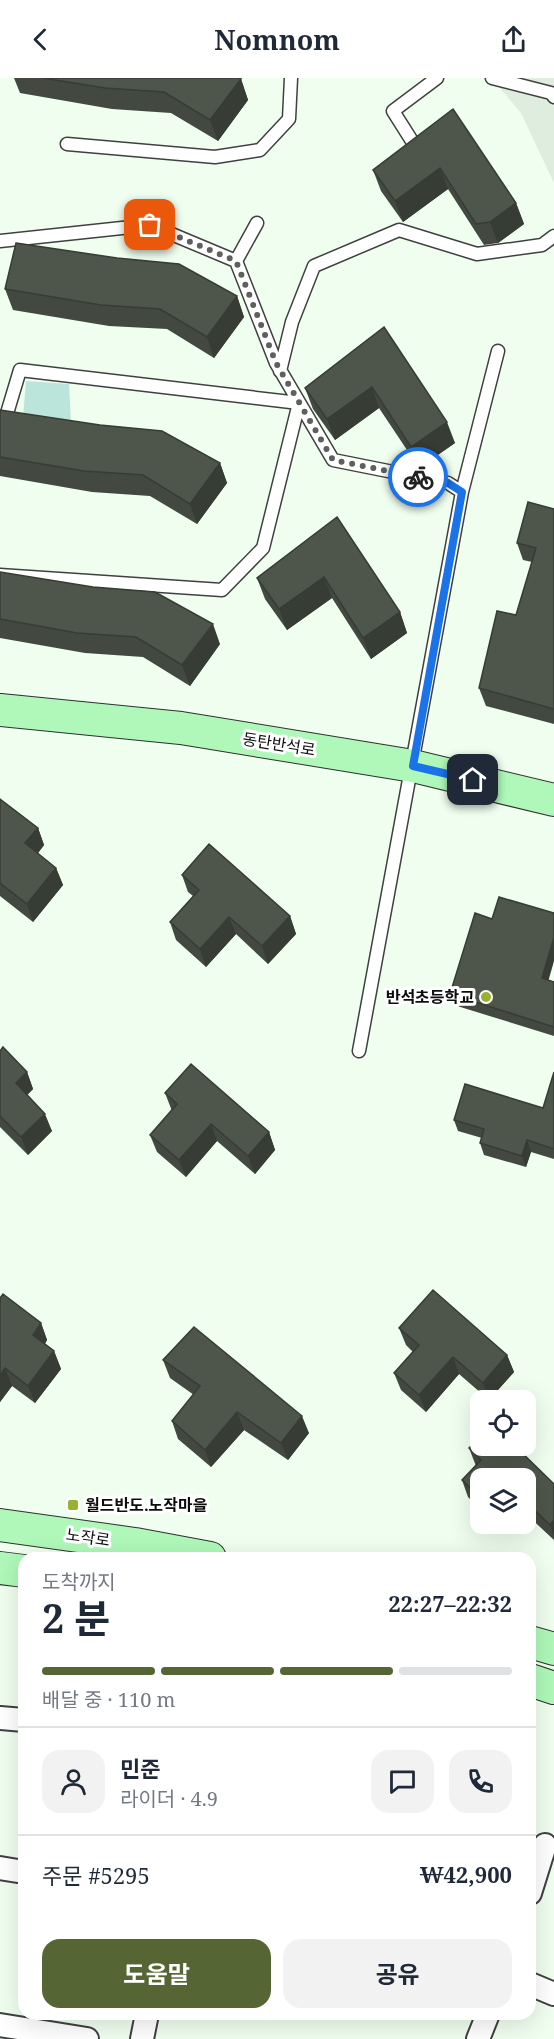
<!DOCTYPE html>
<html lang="ko">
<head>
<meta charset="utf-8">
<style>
  :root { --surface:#fff; --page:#f2f2f3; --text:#1f2937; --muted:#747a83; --line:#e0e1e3; --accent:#556634 }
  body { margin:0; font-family:"Noto Serif","Noto Sans KR",serif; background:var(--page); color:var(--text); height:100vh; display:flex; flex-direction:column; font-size:22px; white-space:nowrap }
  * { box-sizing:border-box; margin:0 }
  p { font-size:20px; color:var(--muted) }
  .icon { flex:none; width:33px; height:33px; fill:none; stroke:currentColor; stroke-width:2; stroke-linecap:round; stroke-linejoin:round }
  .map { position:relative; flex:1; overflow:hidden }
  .drawer { position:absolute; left:18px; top:1474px; width:518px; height:468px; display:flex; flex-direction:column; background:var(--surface); border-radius:18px; box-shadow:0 6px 24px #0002 }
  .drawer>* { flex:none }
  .buttons { position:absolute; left:470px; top:1312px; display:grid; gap:12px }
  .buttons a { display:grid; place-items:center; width:66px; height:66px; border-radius:12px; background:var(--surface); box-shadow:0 6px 24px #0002; font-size:30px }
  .pin { position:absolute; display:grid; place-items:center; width:51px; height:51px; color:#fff; margin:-26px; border-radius:12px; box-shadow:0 3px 9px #0006 }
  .courier { position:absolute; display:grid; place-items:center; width:60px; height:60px; margin:-30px; border:4px solid #1a73e8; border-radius:50%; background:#fff; color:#222; box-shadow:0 2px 8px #0007 }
  .headline em { font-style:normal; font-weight:700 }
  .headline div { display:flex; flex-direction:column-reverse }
  .headline { display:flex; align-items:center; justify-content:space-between; height:102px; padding:0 24px }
  h1 { font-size:39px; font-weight:700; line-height:45px }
  .bar { display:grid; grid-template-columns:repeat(4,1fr); gap:9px 6px; align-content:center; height:72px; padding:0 24px }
  .bar i { height:8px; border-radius:4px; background:var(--line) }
  .bar .selected { background:var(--accent) }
  .bar p { grid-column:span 4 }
  .line { display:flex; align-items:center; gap:15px; padding:0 24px; border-top:2px solid var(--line) }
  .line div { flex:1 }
  .round { display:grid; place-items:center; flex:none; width:63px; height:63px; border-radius:18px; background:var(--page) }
  .primary-button { display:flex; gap:12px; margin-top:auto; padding:12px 24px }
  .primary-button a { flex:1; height:69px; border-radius:18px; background:var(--accent); color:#fff; font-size:24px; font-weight:700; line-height:69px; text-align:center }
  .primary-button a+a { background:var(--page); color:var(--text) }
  header { display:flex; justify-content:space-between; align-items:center; height:78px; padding:0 24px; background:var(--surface); font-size:27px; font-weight:700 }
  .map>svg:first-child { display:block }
  .green { fill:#bbe5da }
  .plaza { fill:#deedde }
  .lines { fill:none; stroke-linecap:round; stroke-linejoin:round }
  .lane-casing { stroke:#404040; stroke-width:15 }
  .street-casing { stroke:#404040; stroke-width:26 }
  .secondary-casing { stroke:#2f2f2f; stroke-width:34 }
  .lane { stroke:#fff; stroke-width:12 }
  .street { stroke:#fff; stroke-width:22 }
  .secondary { stroke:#aff8b9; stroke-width:32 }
  .wall { fill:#434940 }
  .shaded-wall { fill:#373c34 }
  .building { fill:#4e554a; stroke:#373c34; stroke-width:1.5 }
  .done { stroke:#5c615c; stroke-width:6; stroke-dasharray:0 10.8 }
  .route { stroke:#1a73e8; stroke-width:8 }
  .poi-dot { fill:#98b131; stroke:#fff; stroke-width:2 }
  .labels { text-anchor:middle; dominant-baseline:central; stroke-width:6; stroke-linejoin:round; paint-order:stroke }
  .street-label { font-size:16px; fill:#0d0d0d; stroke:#fff }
  .poi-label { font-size:16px; font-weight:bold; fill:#0d0d0d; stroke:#fff; text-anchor:end }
</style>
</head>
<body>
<header><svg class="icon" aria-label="back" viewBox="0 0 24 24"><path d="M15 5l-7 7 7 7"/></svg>Nomnom<svg class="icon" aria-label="share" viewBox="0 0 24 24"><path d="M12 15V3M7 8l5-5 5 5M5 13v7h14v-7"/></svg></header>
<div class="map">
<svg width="554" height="1961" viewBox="0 0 554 1961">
  <rect width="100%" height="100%" fill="#effeef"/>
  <path class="green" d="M26 303 69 306 71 345 23 340Z"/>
  <path class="plaza" d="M509 0H554V105L521 35 499 9Z"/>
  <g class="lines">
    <g class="lane-casing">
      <path id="lane" d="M492 0 551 15 554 19
        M67 66 215 79 260 72 289 41 291 0
        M417 71 393 33 437 0
        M0 163 150 147 236 183 276 285 333 382 448 405 462 414
        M236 183 257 145
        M280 293 292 244 314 188 399 152 477 176 542 167 554 158
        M0 497 222 512 263 470 299 325 20 292 5 342
        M359 973 462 414 498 273"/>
    </g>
    <g class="street-casing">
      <path id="street" d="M0 1640 24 1642
        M0 1790 24 1794
        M530 1815 545 1767
        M530 1906 554 1916
        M0 1947 87 1961
        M142 1961 147 1936
        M478 1961 488 1936"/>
    </g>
    <g class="secondary-casing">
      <path id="secondary" d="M0 632 181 650 413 688 554 722
        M0 1447 135 1466 210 1480
        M0 1490 24 1493
        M530 1564 554 1571
        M530 1602 554 1610"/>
    </g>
    <use href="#lane" class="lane"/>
    <use href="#street" class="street"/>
    <use href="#secondary" class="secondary"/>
  </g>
  <path class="wall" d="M14 0H238L241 1 248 22 218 63 171 35 112 31 20 15Z
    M453 31 516 125 524 146 498 165 484 167 448 111 403 144 381 113 373 92Z
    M5 211 237 218 244 239 214 280 167 251 109 248 13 232Z
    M384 249 455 365 419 390 379 330 335 362 313 331 305 310Z
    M0 379 220 385 227 405 197 446 150 418 92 414 0 398Z
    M554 431V646L486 628 479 610 516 537 532 484 523 482 517 465Z
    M337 439 400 534 407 555 371 581 332 520 287 552 265 521 257 500Z
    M0 494 220 566 190 608 143 579 85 575 0 560Z
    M0 721 38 750 44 767 38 775 56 790 63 807 33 844 0 818Z
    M182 797 290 838 296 856 268 886 236 856 206 889 176 862 170 844 193 818 188 814Z
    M548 902 554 904V958L454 927 450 916Z
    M0 973 27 994 33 1011 27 1017 52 1053 28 1077 0 1049Z
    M554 994V1081L531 1074 526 1089 484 1077 480 1065 482 1060 458 1053 454 1042 543 1030Z
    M165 1015 269 1054 275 1072 255 1096 217 1063 186 1099 157 1074 150 1057 172 1033Z
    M0 1220 41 1245 47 1262 45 1266 54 1273 61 1291 35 1325 12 1308 0 1324Z
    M399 1250 507 1277 514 1294 489 1322 459 1296 426 1334 401 1312 394 1295 413 1274 406 1267Z
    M163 1282 309 1355 288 1382 244 1352 211 1389 178 1361 172 1343 194 1317 170 1300Z
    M469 1370 554 1406V1462L525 1435V1401H480V1431L468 1419 462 1402 476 1388Z"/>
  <path class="shaded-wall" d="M241 1 248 22 218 63 210 42Z
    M440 90 448 111 403 144 395 123Z
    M516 125 524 146 498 165 490 144Z
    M237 218 244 239 214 280 207 259Z
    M372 309 379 330 335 362 327 341Z
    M447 344 455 365 419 390 411 369Z
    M220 385 227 405 197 446 190 426Z
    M324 499 332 520 287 552 279 531Z
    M400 534 407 555 371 581 363 560Z
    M213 546 220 566 190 608 182 587Z
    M38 750 44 767 32 783 25 765Z
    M56 790 63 807 33 844 27 826Z
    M290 838 296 856 268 886 262 868Z
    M229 839 236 856 206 889 200 871Z
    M554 859V883L546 911 542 900Z
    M27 994 33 1011 22 1022 16 1005Z
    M45 1036 52 1053 28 1077 21 1059Z
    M211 1046 217 1063 186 1099 179 1082Z
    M269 1054 275 1072 255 1096 248 1078Z
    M527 1062 531 1074 526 1089 522 1078Z
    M41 1245 47 1262 39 1274 33 1257Z
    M54 1273 61 1291 35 1325 28 1308Z
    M507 1277 514 1294 489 1322 483 1305Z
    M453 1279 459 1296 426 1334 419 1317Z
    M5 1290 12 1308 0 1324V1298Z
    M237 1334 244 1352 211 1389 205 1372Z
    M302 1338 309 1355 288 1382 281 1365Z
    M554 1442V1459L550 1447Z"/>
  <path class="building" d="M43 0H238L241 1 210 42 164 14 105 10Z
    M453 31 516 125 490 144 476 146 440 90 395 123 373 92Z
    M16 165 117 180 179 186 237 218 207 259 160 231 101 227 5 211Z
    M384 249 447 344 411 369 372 309 327 341 305 310Z
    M0 332 100 347 162 353 220 385 190 426 143 397 84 393 0 379Z
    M528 424 554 431V631L479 610 497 533 516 537 536 470 517 465Z
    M337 439 400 534 363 560 324 499 279 531 257 500Z
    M0 494 93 509 155 514 213 546 182 587 136 559 77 555 0 541Z
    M0 721 38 750 25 765 56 790 27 826 0 805Z
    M209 766 290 838 262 868 229 839 200 871 170 844 199 812 182 797Z
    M499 819 554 835V859L542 900 554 904V949L450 916 475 835 492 841Z
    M3 969 27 994 16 1005 45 1036 21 1059 0 1038V973Z
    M191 986 269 1054 248 1078 211 1046 179 1082 150 1057 177 1026 165 1015Z
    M554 994V1071L527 1062 522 1078 480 1065 484 1051 454 1042 465 1006 543 1030Z
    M433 1212 507 1277 483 1305 453 1279 419 1317 394 1295 419 1267 399 1250Z
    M3 1216 41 1245 33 1257 54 1273 28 1308 5 1290 0 1298V1220Z
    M194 1249 302 1338 281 1365 237 1334 205 1372 172 1343 200 1308 163 1282Z
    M480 1359V1368H515L554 1406V1442L550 1447 525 1423V1401H480V1419L462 1402 481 1382 469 1370Z"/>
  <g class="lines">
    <path class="done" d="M150 147 236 183 276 285 333 382 418 399"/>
    <path class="route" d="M418 399 448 405 462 414 413 688 473 702"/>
  </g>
  <g class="poi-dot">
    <circle cx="486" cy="919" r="6"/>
    <rect x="67" y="1421" width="12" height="12" rx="3"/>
  </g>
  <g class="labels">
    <g class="street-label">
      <text transform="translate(279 666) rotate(9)">동탄반석로</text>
      <text transform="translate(88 1459) rotate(8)">노작로</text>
    </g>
    <g class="poi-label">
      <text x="474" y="919">반석초등학교</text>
      <text x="85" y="1427" text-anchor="start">월드반도.노작마을</text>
    </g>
  </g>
</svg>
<div class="buttons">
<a><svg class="icon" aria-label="locate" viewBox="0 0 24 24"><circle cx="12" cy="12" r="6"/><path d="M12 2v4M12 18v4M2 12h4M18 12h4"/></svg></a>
<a><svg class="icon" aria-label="layers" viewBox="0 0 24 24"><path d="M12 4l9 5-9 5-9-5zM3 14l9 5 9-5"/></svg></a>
</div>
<div class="pin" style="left:150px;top:147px;background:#ea580c"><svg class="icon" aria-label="bag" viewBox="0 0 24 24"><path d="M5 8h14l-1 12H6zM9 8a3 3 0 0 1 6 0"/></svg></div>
<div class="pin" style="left:473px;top:702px;background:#1f2937"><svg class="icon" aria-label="home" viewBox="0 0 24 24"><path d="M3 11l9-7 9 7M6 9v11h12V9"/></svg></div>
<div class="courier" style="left:418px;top:399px"><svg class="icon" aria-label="bike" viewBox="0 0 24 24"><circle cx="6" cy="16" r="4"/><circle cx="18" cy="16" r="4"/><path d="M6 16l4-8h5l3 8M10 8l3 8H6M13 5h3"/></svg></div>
<section class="drawer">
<div class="headline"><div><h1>2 분</h1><p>도착까지</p></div><em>22:27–22:32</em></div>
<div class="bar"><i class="selected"></i><i class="selected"></i><i class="selected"></i><i></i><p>배달 중 · 110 m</p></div>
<div class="line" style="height:108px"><a class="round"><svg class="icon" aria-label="person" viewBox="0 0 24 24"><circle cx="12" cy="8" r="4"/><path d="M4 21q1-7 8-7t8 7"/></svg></a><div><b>민준</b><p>라이더 · 4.9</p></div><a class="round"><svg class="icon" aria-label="chat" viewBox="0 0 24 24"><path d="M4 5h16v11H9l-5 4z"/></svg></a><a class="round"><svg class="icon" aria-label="phone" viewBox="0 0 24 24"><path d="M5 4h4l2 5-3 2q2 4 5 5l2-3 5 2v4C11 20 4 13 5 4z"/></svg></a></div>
<div class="line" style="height:78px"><div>주문 #5295</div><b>₩42,900</b></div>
<div class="primary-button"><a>도움말</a><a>공유</a></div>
</section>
</div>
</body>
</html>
